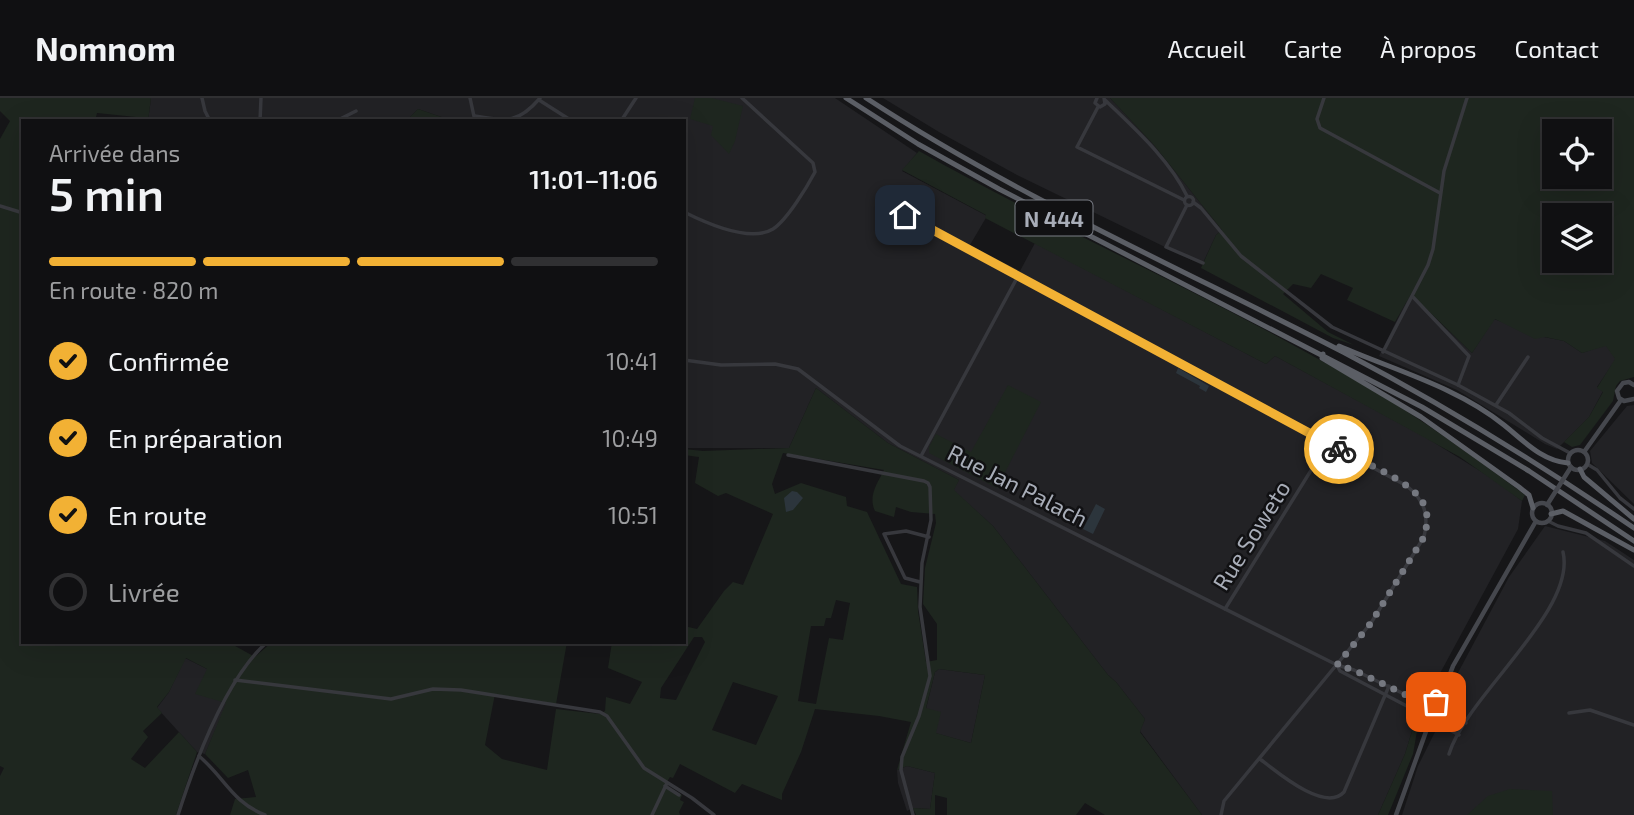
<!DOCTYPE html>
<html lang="fr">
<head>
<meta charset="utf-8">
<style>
  :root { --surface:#101012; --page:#1e1e20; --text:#f1f3f6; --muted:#9c9d9f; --line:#303032; --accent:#f2b134 }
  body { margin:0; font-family:"Exo 2",sans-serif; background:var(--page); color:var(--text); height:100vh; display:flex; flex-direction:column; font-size:26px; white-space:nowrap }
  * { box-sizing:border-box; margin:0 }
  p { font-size:23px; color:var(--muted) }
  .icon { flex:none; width:38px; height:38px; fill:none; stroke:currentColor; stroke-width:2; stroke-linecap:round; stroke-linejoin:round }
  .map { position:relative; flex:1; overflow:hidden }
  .details { position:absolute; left:21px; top:21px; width:665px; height:525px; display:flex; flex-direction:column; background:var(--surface); border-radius:0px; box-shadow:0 7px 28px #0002,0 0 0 2px var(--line) }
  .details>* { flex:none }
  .controls { position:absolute; left:1542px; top:21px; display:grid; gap:14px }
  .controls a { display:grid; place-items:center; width:70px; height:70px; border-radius:0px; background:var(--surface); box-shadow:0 7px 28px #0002,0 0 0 2px var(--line); font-size:35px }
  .pin { position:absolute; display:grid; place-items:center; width:60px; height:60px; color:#fff; margin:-30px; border-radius:14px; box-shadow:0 4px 10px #0006 }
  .courier { position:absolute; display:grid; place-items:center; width:70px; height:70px; margin:-35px; border:5px solid #f2b134; border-radius:50%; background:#fff; color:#222; box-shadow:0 2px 9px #0007 }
  .overview em { font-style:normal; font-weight:600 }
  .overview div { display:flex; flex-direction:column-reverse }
  .overview { display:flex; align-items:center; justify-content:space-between; height:119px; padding:0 28px }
  h1 { font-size:46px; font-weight:600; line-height:52px }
  .bar { display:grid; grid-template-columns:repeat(4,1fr); gap:10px 7px; align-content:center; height:84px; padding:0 28px }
  .bar i { height:9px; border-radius:5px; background:var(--line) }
  .bar .active { background:var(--accent) }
  .bar p { grid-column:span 4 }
  ol { padding:0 28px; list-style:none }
  li { display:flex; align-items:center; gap:21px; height:77px }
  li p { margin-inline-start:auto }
  li .icon { padding:7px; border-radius:50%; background:var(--accent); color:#111; stroke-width:4 }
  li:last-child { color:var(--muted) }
  li i { width:38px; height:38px; border:4px solid var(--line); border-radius:50% }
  header { display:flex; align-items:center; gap:42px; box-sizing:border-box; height:98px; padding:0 35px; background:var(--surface); border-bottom:2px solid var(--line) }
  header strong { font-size:33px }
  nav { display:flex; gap:38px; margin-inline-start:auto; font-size:24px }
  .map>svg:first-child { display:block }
  .built { fill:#222225 }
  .green { fill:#1e261f; fill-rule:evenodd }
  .water { fill:#2c353c }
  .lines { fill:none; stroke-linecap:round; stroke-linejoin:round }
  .minor { stroke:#37383d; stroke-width:3.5 }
  .tertiary { stroke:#37383d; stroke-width:3.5 }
  .secondary { stroke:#45474d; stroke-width:4.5 }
  .trunk { stroke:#5b5e65; stroke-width:5 }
  .secondary-bridge { stroke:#45474d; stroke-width:4.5 }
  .done { stroke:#757880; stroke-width:7; stroke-dasharray:0 12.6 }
  .route { stroke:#f2b134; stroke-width:9 }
  .labels { text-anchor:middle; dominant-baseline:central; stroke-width:5; stroke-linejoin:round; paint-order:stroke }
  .shield { fill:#111113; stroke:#7b7e86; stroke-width:2 }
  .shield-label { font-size:21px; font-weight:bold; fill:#a8adb8 }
  .street-label { font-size:23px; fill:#a8adb8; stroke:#111113 }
</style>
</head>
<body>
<header>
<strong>Nomnom</strong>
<nav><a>Accueil</a><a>Carte</a><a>À propos</a><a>Contact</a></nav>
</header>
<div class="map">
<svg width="1634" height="717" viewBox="0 0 1634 717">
  <rect width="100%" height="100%" fill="#161618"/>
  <path class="built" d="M151 0H835L917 55 902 73 987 118 970 147 1020 173 1035 145 1266 266 1275 258 1425 339 1498 384 1522 403 1518 431 1418 616 1411 613 1412 633 1405 656 1378 717H1202L1140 633 1145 621 1116 584 1108 577 993 428 953 392 959 382 888 345 816 290 789 350H684V23H453L418 11 406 23 350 21 346 23H148Z
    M883 0H1110L1154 47 1222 132 1216 137 1202 167 1017 77 939 34Z
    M1410 196 1472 255 1494 221 1544 239 1564 243 1582 255 1606 247 1616 261 1597 289 1603 293 1589 319 1557 351 1545 346 1457 292 1379 258Z
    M1634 307V406L1592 365 1590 353 1627 308Z
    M1545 428 1605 443 1634 462V717H1402L1418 668 1435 634 1448 624 1452 586 1509 479Z
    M185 560 207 571 220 603 227 605 205 656 197 654 157 610 169 594Z
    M939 571 985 577 971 645 935 635 926 611 935 574Z
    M907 668 935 675 930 711 913 710 907 713 898 685 897 672Z"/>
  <path class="green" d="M0 0H151L148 23H136V19L97 15 95 23H23V544H228L255 559 272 544H567L556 606 495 596 485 647 502 661 547 672 556 611 600 616 605 613 606 599 630 606 642 584 608 570 612 544H684V528L697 531 724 493 733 484 743 487 773 416 726 395 718 398 695 385 699 359 684 357V351L703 353 789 350 816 290 888 345 959 382 954 392 993 428 1108 577 1116 584 1145 621 1140 634 1202 717H1105L1085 705 1076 717H947V700L935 697V717H916L913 710 930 711 935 675 907 668 897 672 911 624 879 618 815 611 801 654 782 696V702L742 686 735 695 680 666 673 680 670 679 665 687 682 697 680 702 684 704 679 714 680 717H230L235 701 256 699 248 672 228 680 205 656 226 605 195 596 207 571 186 560 169 594 157 609 162 615 143 633 148 639 131 661 145 670 179 634 197 654 176 717H0V678L4 670 0 668V41L10 23 0 13ZM783 355 884 372C877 386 868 398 875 413L894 419 896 409 911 414 935 416 936 425 925 470 923 506 937 526V562L926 564 918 513 917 489 901 486 867 414 847 408 846 399 801 385 775 396 772 386ZM836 502 850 505 843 542 829 540 816 606 798 603 811 528H824L826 520H831ZM694 539H702L705 544 676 602 660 600 661 590ZM939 571 985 577 971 645 936 635 941 614 926 610 935 574ZM733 584 778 598 756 647 712 632Z
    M695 0H712L743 8 735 43 729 56 711 37 713 28 690 21Z
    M1110 0H1634V279L1620 283 1616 288 1613 303 1580 347 1572 349 1564 344 1589 319 1603 294 1597 290 1615 261 1606 248 1582 255 1564 243 1545 239 1535 241 1495 221 1472 255 1411 196 1395 224 1347 202 1353 190 1321 176 1311 190 1293 186 1283 196 1328 234 1354 247 1333 240 1201 170 1216 137 1222 132 1154 47ZM1554 33H1600V79H1554ZM1554 117H1600V163H1554Z
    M418 11 453 23H406Z
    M919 53C1075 141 1242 211 1395 306 1440 334 1483 366 1525 397L1522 403 1460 359 1275 258 1266 266 985 120 986 117 902 72Z
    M1008 287 1041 304 997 390 929 355V349L936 336 971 354Z
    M1426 616a9 9 0 1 1 18 0a9 9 0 1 1-18 0Z
    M1411 613 1418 616 1419 622 1413 656 1388 717H1378L1405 656 1412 633Z
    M1510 691 1552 693 1553 717H1467L1488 698Z"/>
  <path class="water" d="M1178 270 1209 288 1206 294 1199 290 1200 288 1176 275Z
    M792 393 797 394 803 400 793 412 786 414 784 400Z
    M1096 406 1105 411 1093 436 1083 431Z"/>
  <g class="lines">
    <path class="minor" d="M202 0 205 13 210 23
      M1324 0 1317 21 1320 30 1440 95
      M539 2 572 23
      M1098 9 1077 49 1184 102
      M475 18C506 23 518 26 540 0
      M336 23 356 13
      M621 23 636 0
      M1187 107 1166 149 1203 165
      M889 109 1407 388C1425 403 1429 417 1424 439L1371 525 1224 703 1221 717
      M684 114C706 125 750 145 773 131 787 122 807 89 815 74L813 65 742 0
      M1413 199 1469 258 1458 287
      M1496 307 1528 259
      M788 357 924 383 928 385 930 389 931 422 922 465 920 509 930 578 919 618 902 659 901 672 913 717
      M921 358 1018 178
      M1587 366 1597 372 1620 400 1634 411
      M1548 423 1558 428 1586 435 1634 468
      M920 484 905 480 884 436 906 433 929 439
      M1225 511 1328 345
      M235 582 391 601 433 591 461 592 600 614 607 618 644 670 692 700 714 717
      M1569 615 1590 612 1634 627
      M1447 617 1466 625
      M1441 627 1459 637
      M1449 656C1466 598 1577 513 1563 454
      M199 658C225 680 232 704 265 717
      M1260 661C1277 674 1325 715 1344 694L1389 588
      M665 688 679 697
      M652 717 667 685"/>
    <path class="tertiary" d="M470 0 475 23
      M1097 0 1095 5 1100 9 1105 6 1104 0
      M1105 2C1135 31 1169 61 1187 98
      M260 23 261 0
      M1184.5 103a4.5 4.5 0 1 1 9 0a4.5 4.5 0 1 1-9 0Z
      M1193 104 1201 110 1241 158 1332 229 1458 287 1509 315 1542 340 1570 355
      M0 108 23 115
      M1383 254 1428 167 1433 151 1444 73 1467 0
      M684 262 721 267 775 266 798 271 900 348 1337 567 1354 572 1427 607
      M1337 567 1340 573 1422 616
      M178 717C195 664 226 581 267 544"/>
    <path class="secondary" d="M1634 287 1629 284 1623 285 1617 293 1619 300 1624 303 1634 301
      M1568 362a10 10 0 1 1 20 0a10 10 0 1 1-20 0Z
      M1584 354 1621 302
      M1532 415a10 10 0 1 1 20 0a10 10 0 1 1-20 0Z
      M1423 617a12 12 0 1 1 24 0a12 12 0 1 1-24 0Z
      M1439 605 1453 568 1536 423
      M1396 717 1428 628"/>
    <path class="trunk" d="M846 0 918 46 999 91 1422 309 1529 373 1634 443
      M866 0C1016 98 1184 172 1343 254 1444 307 1540 366 1634 430
      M1339 248C1394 272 1457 289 1504 327 1524 343 1542 363 1568 365
      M1323 256 1322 260 1421 319 1519 389 1529 397 1533 410
      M1580 371 1584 379 1634 421
      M1551 416 1563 413 1634 452"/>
    <path class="secondary-bridge" d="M1547 407 1571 369"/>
  </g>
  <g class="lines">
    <path class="done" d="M1339 351C1361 364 1414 383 1424 407 1429 418 1427 428 1424 439L1371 525 1337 567 1354 572 1427 607 1436 604"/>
    <path class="route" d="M905 117 1339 351"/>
  </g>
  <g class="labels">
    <rect class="shield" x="1015.5" y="102.5" width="77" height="35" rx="5"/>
    <g class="shield-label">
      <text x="1054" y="120">N 444</text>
    </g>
    <g class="street-label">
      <text transform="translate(1018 387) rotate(27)">Rue Jan Palach</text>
      <text transform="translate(1251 437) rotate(-58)">Rue Soweto</text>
    </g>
  </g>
</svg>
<div class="controls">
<a><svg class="icon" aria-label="locate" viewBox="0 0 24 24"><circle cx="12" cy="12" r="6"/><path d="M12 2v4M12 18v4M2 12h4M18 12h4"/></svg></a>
<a><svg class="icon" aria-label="layers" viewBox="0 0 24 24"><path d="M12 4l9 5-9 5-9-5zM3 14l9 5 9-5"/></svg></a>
</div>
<div class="pin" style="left:1436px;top:604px;background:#ea580c"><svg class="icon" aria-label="bag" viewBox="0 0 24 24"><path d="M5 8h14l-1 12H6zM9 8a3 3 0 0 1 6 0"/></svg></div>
<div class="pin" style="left:905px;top:117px;background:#1f2937"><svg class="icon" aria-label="home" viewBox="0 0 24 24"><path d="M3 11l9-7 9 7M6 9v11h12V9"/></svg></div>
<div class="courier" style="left:1339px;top:351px"><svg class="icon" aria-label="bike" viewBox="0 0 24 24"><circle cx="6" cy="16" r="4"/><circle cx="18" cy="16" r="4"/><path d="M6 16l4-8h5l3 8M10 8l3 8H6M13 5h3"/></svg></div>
<section class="details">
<div class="overview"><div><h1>5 min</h1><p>Arrivée dans</p></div><em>11:01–11:06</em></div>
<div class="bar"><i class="active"></i><i class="active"></i><i class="active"></i><i></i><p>En route · 820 m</p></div>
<ol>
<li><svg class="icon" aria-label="check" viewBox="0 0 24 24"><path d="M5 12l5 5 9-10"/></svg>Confirmée<p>10:41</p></li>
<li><svg class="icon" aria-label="check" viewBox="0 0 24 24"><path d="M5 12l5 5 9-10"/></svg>En préparation<p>10:49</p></li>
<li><svg class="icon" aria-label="check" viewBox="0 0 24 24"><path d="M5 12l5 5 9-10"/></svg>En route<p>10:51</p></li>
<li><i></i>Livrée</li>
</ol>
</section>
</div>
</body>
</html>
